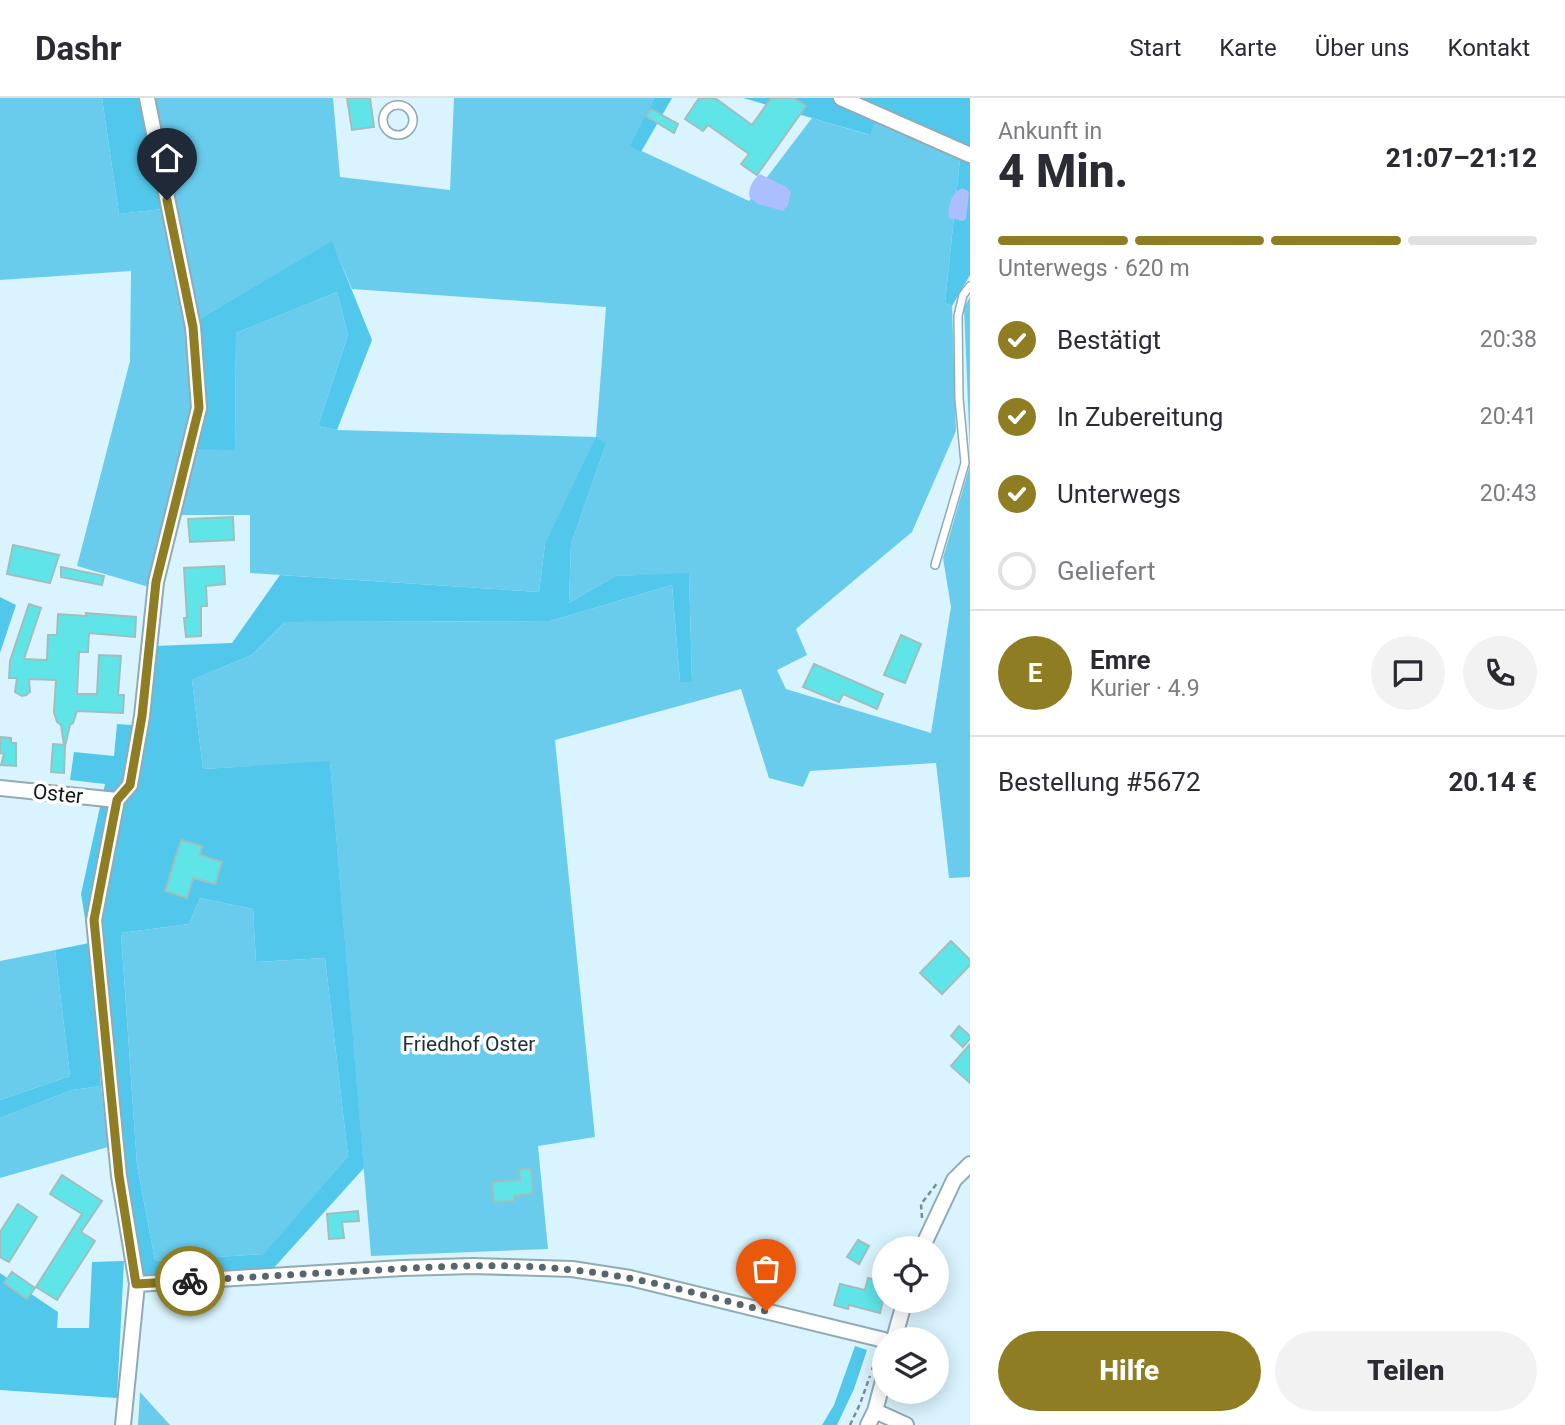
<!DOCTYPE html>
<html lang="de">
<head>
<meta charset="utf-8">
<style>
  :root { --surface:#fff; --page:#f2f2f3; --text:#2b2b33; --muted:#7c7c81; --line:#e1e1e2; --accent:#8e7d23 }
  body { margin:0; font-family:Roboto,sans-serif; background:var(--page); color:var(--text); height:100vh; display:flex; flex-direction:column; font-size:26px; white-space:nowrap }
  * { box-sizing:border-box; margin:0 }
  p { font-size:23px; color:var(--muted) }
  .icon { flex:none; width:38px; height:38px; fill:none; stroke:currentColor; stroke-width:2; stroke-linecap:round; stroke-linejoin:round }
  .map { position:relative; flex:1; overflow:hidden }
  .side { display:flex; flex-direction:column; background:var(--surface); width:595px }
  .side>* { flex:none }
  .tools { position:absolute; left:872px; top:1138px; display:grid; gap:14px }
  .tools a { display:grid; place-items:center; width:77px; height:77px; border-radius:50%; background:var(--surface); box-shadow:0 4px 18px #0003; font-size:35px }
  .pin { position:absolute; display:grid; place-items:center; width:60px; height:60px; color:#fff; margin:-72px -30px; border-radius:50% 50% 50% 0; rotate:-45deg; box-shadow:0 0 7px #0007 }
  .pin .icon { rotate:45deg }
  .courier { position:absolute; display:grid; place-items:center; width:70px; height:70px; margin:-35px; border:5px solid #8e7d23; border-radius:50%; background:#fff; color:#222; box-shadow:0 2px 9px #0007 }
  .head em { font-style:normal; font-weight:800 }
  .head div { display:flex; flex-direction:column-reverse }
  .head { display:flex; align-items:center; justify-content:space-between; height:119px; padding:0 28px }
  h1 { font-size:46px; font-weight:800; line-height:52px }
  .bar { display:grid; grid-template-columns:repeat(4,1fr); gap:10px 7px; align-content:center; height:84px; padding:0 28px }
  .bar i { height:9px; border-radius:5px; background:var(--line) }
  .bar .active { background:var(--accent) }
  .bar p { grid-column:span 4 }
  .line { display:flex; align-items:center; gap:18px; padding:0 28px; border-top:2px solid var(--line) }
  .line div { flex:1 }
  .round { display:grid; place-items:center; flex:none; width:74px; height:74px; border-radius:37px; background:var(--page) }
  ol { padding:0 28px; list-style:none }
  li { display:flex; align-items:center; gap:21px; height:77px }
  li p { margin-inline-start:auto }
  li .icon { padding:7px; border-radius:50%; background:var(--accent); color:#fff; stroke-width:4 }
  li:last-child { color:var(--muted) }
  li i { width:38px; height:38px; border:4px solid var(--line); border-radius:50% }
  .cta { display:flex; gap:14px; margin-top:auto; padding:14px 28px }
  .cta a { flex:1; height:80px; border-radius:42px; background:var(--accent); color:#fff; font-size:28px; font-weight:800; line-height:80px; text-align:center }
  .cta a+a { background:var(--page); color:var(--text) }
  header { display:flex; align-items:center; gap:42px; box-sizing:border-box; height:98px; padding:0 35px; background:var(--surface); border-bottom:2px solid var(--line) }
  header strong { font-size:33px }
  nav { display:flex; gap:38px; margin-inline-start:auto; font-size:24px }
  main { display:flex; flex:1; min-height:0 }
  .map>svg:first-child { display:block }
  .green { fill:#69cced }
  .forest { fill:#51c7eb; fill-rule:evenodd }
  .water { fill:#abbefe }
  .building { fill:#5fe5e8; stroke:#a1bebe; stroke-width:2 }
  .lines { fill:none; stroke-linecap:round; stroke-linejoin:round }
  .service-casing { stroke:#91abb4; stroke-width:10 }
  .minor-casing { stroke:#91abb4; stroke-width:18 }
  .path { stroke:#798b93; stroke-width:2.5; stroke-dasharray:5 3.5; stroke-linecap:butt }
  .service { stroke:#fff; stroke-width:7 }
  .minor { stroke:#fff; stroke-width:14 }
  .done { stroke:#56666c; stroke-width:7; stroke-dasharray:0 12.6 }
  .route { stroke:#8e7d23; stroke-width:9 }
  .labels { text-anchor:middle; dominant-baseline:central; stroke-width:7; stroke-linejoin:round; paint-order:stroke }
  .street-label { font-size:21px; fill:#101a1e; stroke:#fff }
  .park-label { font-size:21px; fill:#1c3138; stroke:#fff }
</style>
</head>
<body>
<header>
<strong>Dashr</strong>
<nav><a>Start</a><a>Karte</a><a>Über uns</a><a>Kontakt</a></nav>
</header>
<main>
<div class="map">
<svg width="970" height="1327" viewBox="0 0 970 1327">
  <rect width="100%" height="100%" fill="#d9f4fe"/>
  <path class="green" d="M0 0H102L119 116 162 111 186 231 192 311 149 489 77 468 130 263 131 173 0 182Z
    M152 0H333L340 79 450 92 454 0H654L631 48 749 103 812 20 869 37 875 23 960 61 945 205 952 208 956 333 912 434 796 531 807 557 777 572 786 591 931 635 951 509 943 460 970 367V779L949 780 936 665 810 673 803 689 769 680 741 591 555 642 595 1039 538 1048 548 1151 371 1158 330 664 203 671 192 582 252 557 285 524 550 523 672 487 680 584H692L689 476 615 478 569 505 571 446 606 346 545 446 539 494 250 475V417H180L194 351H235L236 235 337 194 348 237 318 328 337 332 596 339 606 209 352 191 332 144 198 222Z
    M970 199V354L964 210Z
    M200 800 253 811 256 864 325 860 348 1058 265 1156 155 1163 137 1067 121 835 189 826Z
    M55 852 70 978 0 1002V863Z
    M101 988 108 1049 0 1080V1020L72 992Z
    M140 1294 170 1327H138Z"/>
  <path class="forest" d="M102 0H141L162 111 119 116Z
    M654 0H672L641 54 630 48Z
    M743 0H970V177L952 208 945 205 960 61 875 24 870 37Z
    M332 143 372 242 337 332 318 328 348 237 337 194 236 235 235 352 194 351 198 222Z
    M596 339 606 346 571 446 569 505 615 478 689 475 692 584H680L672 487 550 523 285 524 252 557 192 582 203 671 330 663 364 1070 271 1173 141 1180 89 846 101 988 72 992 0 1020V1002L70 978 55 852 89 845 81 796 105 686 70 682 74 654 114 658 117 626 147 628 154 548 232 545 280 477 539 494 545 446ZM200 800 253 811 256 864 325 860 348 1058 264 1156 155 1163 137 1067 121 835 189 826Z
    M0 499 16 507 0 555Z
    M124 1163 117 1300 0 1292V1175L58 1214 57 1230H89L92 1164Z
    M855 1248 867 1252 854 1291 837 1327H822L834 1307Z"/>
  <path class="water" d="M760 76 786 89 791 94 788 107 783 113 758 106 750 100C747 91 753 82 760 76Z
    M962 90 968 93 969 96 966 121 963 123 949 120C947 109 951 95 962 90Z"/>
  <path class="building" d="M347 0H370L374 29 352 32Z
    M699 0H715L752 27 771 0H794L806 8 757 77 741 66 749 56 708 27 703 33 685 21Z
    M651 11 678 26 674 35 646 18Z
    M233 419 234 442 190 444 188 421Z
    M13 447 59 457 50 485 7 476Z
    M224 468 225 486 206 488 207 508H201V538L186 539 184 520H187L184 470Z
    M61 469 104 478 102 487 61 479Z
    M29 506 41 510 24 561 47 562 48 537H57L58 516 86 518V515L136 519 135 539 89 535 88 554H79L77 596H97L99 557 121 558 118 597H124L123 615 77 613 73 625 70 627 65 648 64 675 51 674 53 646 64 647 61 627 57 624 54 614 56 582 29 581 30 594 26 597 22 598 15 594 17 580H9L10 563Z
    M901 537 921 546 905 585 884 577Z
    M814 566 883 596 877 611 843 596 839 604 803 589Z
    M0 639 11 640V645H16V668L1 667 4 656 0 655Z
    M181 742 202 748 200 757 222 764 215 786 193 780 187 800 165 793Z
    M951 843 970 862V867L942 896 920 875Z
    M959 928 970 938V941L963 949 951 938Z
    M970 946V985L951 968Z
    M531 1070 533 1096 514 1098V1103L494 1104 492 1084 520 1082 519 1071Z
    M62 1077 102 1103 81 1134 95 1143 57 1202 36 1189 82 1116 50 1096Z
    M18 1106 37 1119 9 1164 0 1159V1134Z
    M358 1113 359 1123 342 1124 344 1140 329 1141 327 1116Z
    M858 1142 869 1148 859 1166 847 1159Z
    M12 1174 35 1190 27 1201 4 1185Z
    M868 1180 884 1184V1198L880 1215 849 1207 848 1211 834 1207 840 1186 865 1192Z"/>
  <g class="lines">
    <g class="service-casing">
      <path id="service" d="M383 22a15 15 0 1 1 30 0a15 15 0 1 1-30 0Z
        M935 467 965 365 959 301 958 218 963 197 970 188"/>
    </g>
    <g class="minor-casing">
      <path id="minor" d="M841 0 970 57
        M0 690 117 702
        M922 1150 954 1082 970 1066
        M137 1186 403 1170 473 1168 572 1171 630 1180 884 1242
        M894 1241 905 1202
        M875 1313 906 1327
        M123 1327 137 1186 119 1078 94 822 117 702 130 687 142 618 156 484 199 310 193 229 147 0
        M868 1327 875 1313 884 1279"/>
    </g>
    <path class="path" d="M922 1120 921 1106 938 1084
      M872 1272 879 1252
      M850 1327 860 1306 870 1278"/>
    <use href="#service" class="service"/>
    <use href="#minor" class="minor"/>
  </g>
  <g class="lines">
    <path class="done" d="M190 1183C247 1179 303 1176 360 1173 431 1169 502 1164 573 1172 638 1178 702 1197 766 1213"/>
    <path class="route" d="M167 102 193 229 199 310 156 484 142 618 130 687 117 702 94 822 119 1078 136 1186 190 1183"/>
  </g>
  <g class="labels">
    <g class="street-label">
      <text transform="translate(58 696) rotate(6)">Oster</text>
    </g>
    <g class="park-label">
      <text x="469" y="946">Friedhof Oster</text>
    </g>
  </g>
</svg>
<div class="tools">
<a><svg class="icon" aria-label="locate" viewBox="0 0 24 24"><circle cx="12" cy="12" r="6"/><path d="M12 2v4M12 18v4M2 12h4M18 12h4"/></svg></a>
<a><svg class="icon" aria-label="layers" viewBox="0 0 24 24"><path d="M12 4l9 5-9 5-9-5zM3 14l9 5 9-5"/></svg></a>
</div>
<div class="pin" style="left:766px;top:1213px;background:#ea580c"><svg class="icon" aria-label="bag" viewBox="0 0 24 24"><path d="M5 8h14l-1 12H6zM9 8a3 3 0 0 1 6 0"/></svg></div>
<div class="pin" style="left:167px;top:102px;background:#1f2937"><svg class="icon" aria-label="home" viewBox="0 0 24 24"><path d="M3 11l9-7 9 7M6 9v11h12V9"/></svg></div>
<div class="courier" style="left:190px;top:1183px"><svg class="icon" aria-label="bike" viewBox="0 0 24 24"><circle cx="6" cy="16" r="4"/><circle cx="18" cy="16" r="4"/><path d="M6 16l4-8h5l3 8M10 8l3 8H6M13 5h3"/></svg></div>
</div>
<section class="side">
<div class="head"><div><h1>4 Min.</h1><p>Ankunft in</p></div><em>21:07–21:12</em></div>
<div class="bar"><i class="active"></i><i class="active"></i><i class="active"></i><i></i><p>Unterwegs · 620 m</p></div>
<ol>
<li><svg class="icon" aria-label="check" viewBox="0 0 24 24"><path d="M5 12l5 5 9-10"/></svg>Bestätigt<p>20:38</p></li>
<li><svg class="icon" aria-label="check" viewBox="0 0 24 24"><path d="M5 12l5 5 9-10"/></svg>In Zubereitung<p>20:41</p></li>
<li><svg class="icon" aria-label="check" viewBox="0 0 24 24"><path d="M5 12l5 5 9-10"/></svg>Unterwegs<p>20:43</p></li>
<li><i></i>Geliefert</li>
</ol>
<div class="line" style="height:126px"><b class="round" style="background:var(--accent);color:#fff">E</b><div><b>Emre</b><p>Kurier · 4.9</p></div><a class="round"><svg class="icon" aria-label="chat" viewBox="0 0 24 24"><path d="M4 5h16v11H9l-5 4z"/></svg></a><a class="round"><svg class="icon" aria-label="phone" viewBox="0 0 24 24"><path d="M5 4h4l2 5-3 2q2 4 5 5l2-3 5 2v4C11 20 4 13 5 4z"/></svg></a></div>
<div class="line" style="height:91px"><div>Bestellung #5672</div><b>20.14 €</b></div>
<div class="cta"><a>Hilfe</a><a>Teilen</a></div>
</section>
</main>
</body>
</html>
